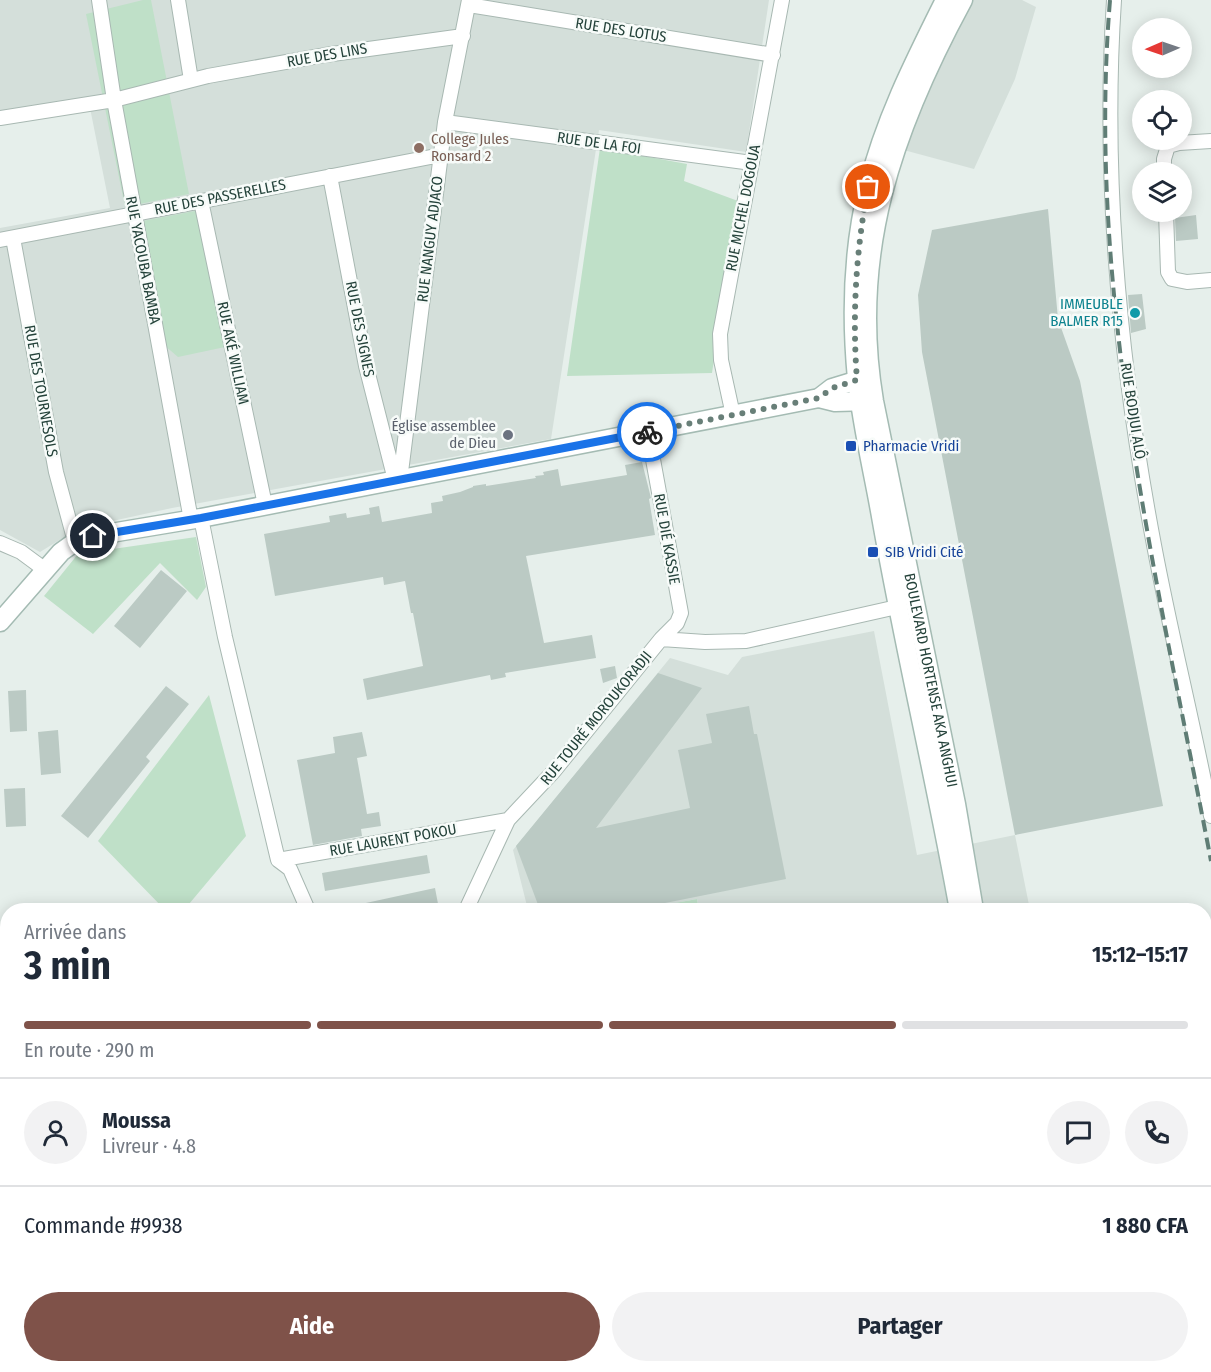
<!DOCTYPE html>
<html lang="fr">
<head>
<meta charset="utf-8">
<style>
  :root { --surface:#fff; --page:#f2f2f3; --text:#1f2937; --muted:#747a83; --line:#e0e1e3; --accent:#7f5249 }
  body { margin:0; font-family:"Fira Sans Condensed",sans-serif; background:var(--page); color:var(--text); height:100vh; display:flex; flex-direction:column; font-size:22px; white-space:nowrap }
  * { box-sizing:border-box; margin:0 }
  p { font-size:20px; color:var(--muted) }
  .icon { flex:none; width:33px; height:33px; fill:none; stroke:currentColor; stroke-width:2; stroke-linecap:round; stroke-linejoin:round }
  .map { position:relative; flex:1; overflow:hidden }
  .drawer { position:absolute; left:0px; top:903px; width:1212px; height:470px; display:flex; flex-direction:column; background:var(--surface); border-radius:24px 24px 0 0; box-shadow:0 3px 15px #0003 }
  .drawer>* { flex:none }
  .needle { width:39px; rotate:268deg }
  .buttons { position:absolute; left:1132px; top:18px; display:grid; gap:12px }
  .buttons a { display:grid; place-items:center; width:60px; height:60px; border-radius:50%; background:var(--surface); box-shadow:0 3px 15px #0003; font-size:30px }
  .pin { position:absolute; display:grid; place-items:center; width:51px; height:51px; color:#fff; margin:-26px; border:3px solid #fff; border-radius:50%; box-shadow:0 2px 6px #0007 }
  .courier { position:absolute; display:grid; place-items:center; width:60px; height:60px; margin:-30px; border:4px solid #1a73e8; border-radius:50%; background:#fff; color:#222; box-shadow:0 2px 8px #0007 }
  .head em { font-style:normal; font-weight:700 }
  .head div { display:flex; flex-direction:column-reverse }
  .head { display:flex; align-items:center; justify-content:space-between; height:102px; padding:0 24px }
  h1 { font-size:39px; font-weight:700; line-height:45px }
  .bar { display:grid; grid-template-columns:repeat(4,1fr); gap:9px 6px; align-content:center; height:72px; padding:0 24px }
  .bar i { height:8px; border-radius:4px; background:var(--line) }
  .bar .active { background:var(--accent) }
  .bar p { grid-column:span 4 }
  .line { display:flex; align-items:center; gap:15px; padding:0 24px; border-top:2px solid var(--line) }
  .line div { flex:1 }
  .round { display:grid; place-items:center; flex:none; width:63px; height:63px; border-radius:32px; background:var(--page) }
  .button { display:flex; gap:12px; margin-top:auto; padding:12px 24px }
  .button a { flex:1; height:69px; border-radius:36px; background:var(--accent); color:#fff; font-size:24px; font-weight:700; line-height:69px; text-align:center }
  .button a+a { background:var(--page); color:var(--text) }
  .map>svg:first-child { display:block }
  .built { fill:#d4dfda }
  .green { fill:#bfe0c8 }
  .building { fill:#bbcac4 }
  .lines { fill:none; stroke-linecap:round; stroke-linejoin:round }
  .street-casing { stroke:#a8b8b2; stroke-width:16 }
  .secondary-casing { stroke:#a4bbb3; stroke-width:21 }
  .street { stroke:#fff; stroke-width:14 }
  .secondary { stroke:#fff; stroke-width:18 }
  .rail { stroke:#5f7d75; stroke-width:4; stroke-dasharray:12 6; stroke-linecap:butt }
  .done { stroke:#687f78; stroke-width:6; stroke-dasharray:0 10.8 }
  .route { stroke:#1a73e8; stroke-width:8 }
  .education-dot { fill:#8d6e63; stroke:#f7fbf9; stroke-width:2 }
  .culture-dot { fill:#0f9aa8; stroke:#f7fbf9; stroke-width:2 }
  .worship-dot { fill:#6b7280; stroke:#f7fbf9; stroke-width:2 }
  .transit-dot { fill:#1a4fb4; stroke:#f7fbf9; stroke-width:2 }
  .labels { text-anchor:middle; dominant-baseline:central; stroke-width:5; stroke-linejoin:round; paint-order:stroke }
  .street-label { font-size:15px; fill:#24423a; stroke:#f7fbf9 }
  .education-label { font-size:15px; fill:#785e54; stroke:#f7fbf9; text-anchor:start }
  .culture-label { font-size:15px; fill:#0d838f; stroke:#f7fbf9; text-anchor:end }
  .worship-label { font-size:15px; fill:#5b616d; stroke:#f7fbf9; text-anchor:end }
  .transit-label { font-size:15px; fill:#164399; stroke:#f7fbf9; text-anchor:start }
</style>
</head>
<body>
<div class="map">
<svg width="1211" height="1372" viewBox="0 0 1211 1372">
  <rect width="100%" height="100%" fill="#e6efeb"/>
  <path class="built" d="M0 0H769L746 152 599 130 551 439 172 508 94 525 66 536 40 552 0 530V228L110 208 90 108 0 125Z
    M967 0H1022L1036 7 1015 79 974 169 900 149Z
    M874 631 917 855 1015 835 1030 910H700L697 899 637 910H528L513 850 670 658 728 675 742 657Z
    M182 1365H606L608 1372H177Z"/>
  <path class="green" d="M143 0H151L189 194 125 207 86 14Z
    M600 148 687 164 684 181 738 201 712 373 567 376Z
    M200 210 225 347 178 357 156 338 132 223Z
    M196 537 206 587 197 600 160 563 93 634 44 596 78 554Z
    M209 695 246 836 184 910H165L98 841Z
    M697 899 699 910H637Z
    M7 994 8 1101 5 1105 8 1108V1180L0 1185V1003Z
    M606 1365H785L787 1372H608Z"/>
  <path class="building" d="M1048 209 1058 319 1080 381 1163 806 1015 835 922 352 918 295 932 230Z
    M1196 215 1198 239 1176 241 1175 218Z
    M1142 294 1146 329 1131 333 1128 295Z
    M642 462 651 498 649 499 655 535 526 556 544 643 592 635 596 658 505 673 506 677 491 680 490 675 367 700 363 679 423 666 413 613H411L405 581 384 585 383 577 275 596 264 534 330 522 329 516 346 513 347 518 370 514 369 508 379 506 382 522 432 513 431 503 443 501 442 496 460 492 473 487V486L486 484V486L536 478 535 476 544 475 543 472 558 469 561 486 627 475 625 465Z
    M161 570 187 591 140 648 114 626Z
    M615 666 617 678 603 683 600 669Z
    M658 673 702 688 596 828 690 808 678 750 712 743 706 714 749 706 754 734H757L786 879 630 910H540L516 846Z
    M166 686 189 704 146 757 150 761 88 838 61 816Z
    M26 690 27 731 10 732 8 691Z
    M58 730 61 773 41 775 38 732Z
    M362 732 367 756 357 758 367 814 379 812 381 826 361 829 362 836 313 845 297 760 335 753 333 737Z
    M25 788 26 826 6 827 4 789Z
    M427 855 430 873 325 891 322 873Z
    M435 888 439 909 353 910 352 906Z"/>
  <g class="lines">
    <g class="street-casing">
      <path id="street" d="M99 0 114 100 191 520
        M178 0 191 80
        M1114 0C1102 183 1120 366 1154 545 1171 636 1194 726 1211 816
        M469 5 773 55
        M0 118 114 100 208 76 325 55 463 36
        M445 122 752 163
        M1164 172V159L1168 146 1179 143 1211 141
        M330 176 366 366 395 480
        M201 201 265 505
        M1166 212 1168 272 1172 279 1187 282 1211 280
        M13 238 56 472 75 542
        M0 240 441 155
        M733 415 721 360 720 334 782 0
        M648 432 681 613 677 623 661 639
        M400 480 445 122 469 0
        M201 518 225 637 278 860 290 869 308 910
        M0 543 21 552 44 569
        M278 860 508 820
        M466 910 508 820 554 771 661 639 705 642 746 641 897 607
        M48 1372 51 1365"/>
    </g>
    <g class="secondary-casing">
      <g id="secondary">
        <path d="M945 0C915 60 884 121 868 187 853 248 851 316 857 379 862 427 874 475 882 522 905 652 936 781 959 910"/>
        <path id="s1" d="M963 0C893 129 849 253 874 401L956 804 974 910"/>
        <path d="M819 398 835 402 871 401"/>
        <path d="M0 622 61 552 75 542 93 536 201 518 819 398 832 388 868 377"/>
        <path d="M1049 1365 1051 1372"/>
        <path d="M1064 1365 1066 1372"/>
      </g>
    </g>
    <use href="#street" class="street"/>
    <use href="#secondary" class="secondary"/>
    <path class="rail" d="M1110 0C1086 291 1157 578 1211 861"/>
  </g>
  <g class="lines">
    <path class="done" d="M647 432 819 398 832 388 857 380C852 314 856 252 868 187"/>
    <path class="route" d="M93 536 201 518 647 432"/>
  </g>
  <circle class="education-dot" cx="419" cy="148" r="6"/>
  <circle class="culture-dot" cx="1135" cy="313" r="6"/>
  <circle class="worship-dot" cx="508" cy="435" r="6"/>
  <g class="transit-dot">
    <rect x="845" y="440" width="12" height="12" rx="3"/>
    <rect x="867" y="546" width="12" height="12" rx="3"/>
  </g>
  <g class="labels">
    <g class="street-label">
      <text transform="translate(621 30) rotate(9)">RUE DES LOTUS</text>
      <text transform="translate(327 55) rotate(-10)">RUE DES LINS</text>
      <text transform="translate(599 143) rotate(8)">RUE DE LA FOI</text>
      <text transform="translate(220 197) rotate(-11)">RUE DES PASSERELLES</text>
      <text transform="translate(743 208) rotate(-79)">RUE MICHEL DOGOUA</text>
      <text transform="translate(430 239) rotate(-83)">RUE NANGUY ADJACO</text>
      <text transform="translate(143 260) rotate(79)">RUE YACOUBA BAMBA</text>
      <text transform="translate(360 329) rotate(79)">RUE DES SIGNES</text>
      <text transform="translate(233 353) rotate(78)">RUE AKÉ WILLIAM</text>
      <text transform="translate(41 391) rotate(80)">RUE DES TOURNESOLS</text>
      <text transform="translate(1133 411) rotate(81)">RUE BODJUI ALÔ</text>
      <text transform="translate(667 539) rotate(80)">RUE DIÉ KASSIE</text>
      <text stroke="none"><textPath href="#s1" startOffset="704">BOULEVARD HORTENSE AKA ANGHUI</textPath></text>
      <text transform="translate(596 718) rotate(-51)">RUE TOURÉ MOROUKORADJI</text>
      <text transform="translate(393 840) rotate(-10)">RUE LAURENT POKOU</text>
    </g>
    <g class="education-label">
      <text x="431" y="139">College Jules<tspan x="431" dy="17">Ronsard 2</tspan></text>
    </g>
    <g class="culture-label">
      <text x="1123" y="304">IMMEUBLE<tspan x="1123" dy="17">BALMER R15</tspan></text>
    </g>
    <g class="worship-label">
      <text x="496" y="426">Église assemblee<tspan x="496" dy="17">de Dieu</tspan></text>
    </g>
    <g class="transit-label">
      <text x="863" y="446">Pharmacie Vridi</text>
      <text x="885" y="552">SIB Vridi Cité</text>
    </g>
  </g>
</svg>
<div class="buttons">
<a><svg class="needle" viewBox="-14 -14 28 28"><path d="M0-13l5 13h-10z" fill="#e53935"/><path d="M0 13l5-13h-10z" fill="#747a83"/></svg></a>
<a><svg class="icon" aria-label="locate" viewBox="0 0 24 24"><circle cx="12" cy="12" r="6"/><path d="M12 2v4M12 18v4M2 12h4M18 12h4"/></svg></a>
<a><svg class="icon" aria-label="layers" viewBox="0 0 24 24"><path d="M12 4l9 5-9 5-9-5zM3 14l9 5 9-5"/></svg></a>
</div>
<div class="pin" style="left:868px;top:187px;background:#ea580c"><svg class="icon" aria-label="bag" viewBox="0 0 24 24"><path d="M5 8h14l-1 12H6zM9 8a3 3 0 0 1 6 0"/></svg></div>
<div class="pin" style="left:93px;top:536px;background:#1f2937"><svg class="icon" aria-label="home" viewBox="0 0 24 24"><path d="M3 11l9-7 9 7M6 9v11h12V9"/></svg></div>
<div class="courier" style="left:647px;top:432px"><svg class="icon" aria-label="bike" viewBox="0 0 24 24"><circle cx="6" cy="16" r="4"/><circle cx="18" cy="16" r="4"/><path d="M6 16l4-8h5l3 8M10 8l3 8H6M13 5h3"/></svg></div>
<section class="drawer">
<div class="head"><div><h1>3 min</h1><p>Arrivée dans</p></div><em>15:12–15:17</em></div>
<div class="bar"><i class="active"></i><i class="active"></i><i class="active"></i><i></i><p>En route · 290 m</p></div>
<div class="line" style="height:108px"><a class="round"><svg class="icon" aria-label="person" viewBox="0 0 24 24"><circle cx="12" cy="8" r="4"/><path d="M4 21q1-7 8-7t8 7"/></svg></a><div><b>Moussa</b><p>Livreur · 4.8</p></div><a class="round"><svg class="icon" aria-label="chat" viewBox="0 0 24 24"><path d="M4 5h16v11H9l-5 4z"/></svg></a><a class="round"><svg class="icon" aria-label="phone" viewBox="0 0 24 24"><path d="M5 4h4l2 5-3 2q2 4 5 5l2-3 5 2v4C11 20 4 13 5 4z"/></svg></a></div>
<div class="line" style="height:78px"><div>Commande #9938</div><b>1 880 CFA</b></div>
<div class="button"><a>Aide</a><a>Partager</a></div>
</section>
</div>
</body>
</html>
